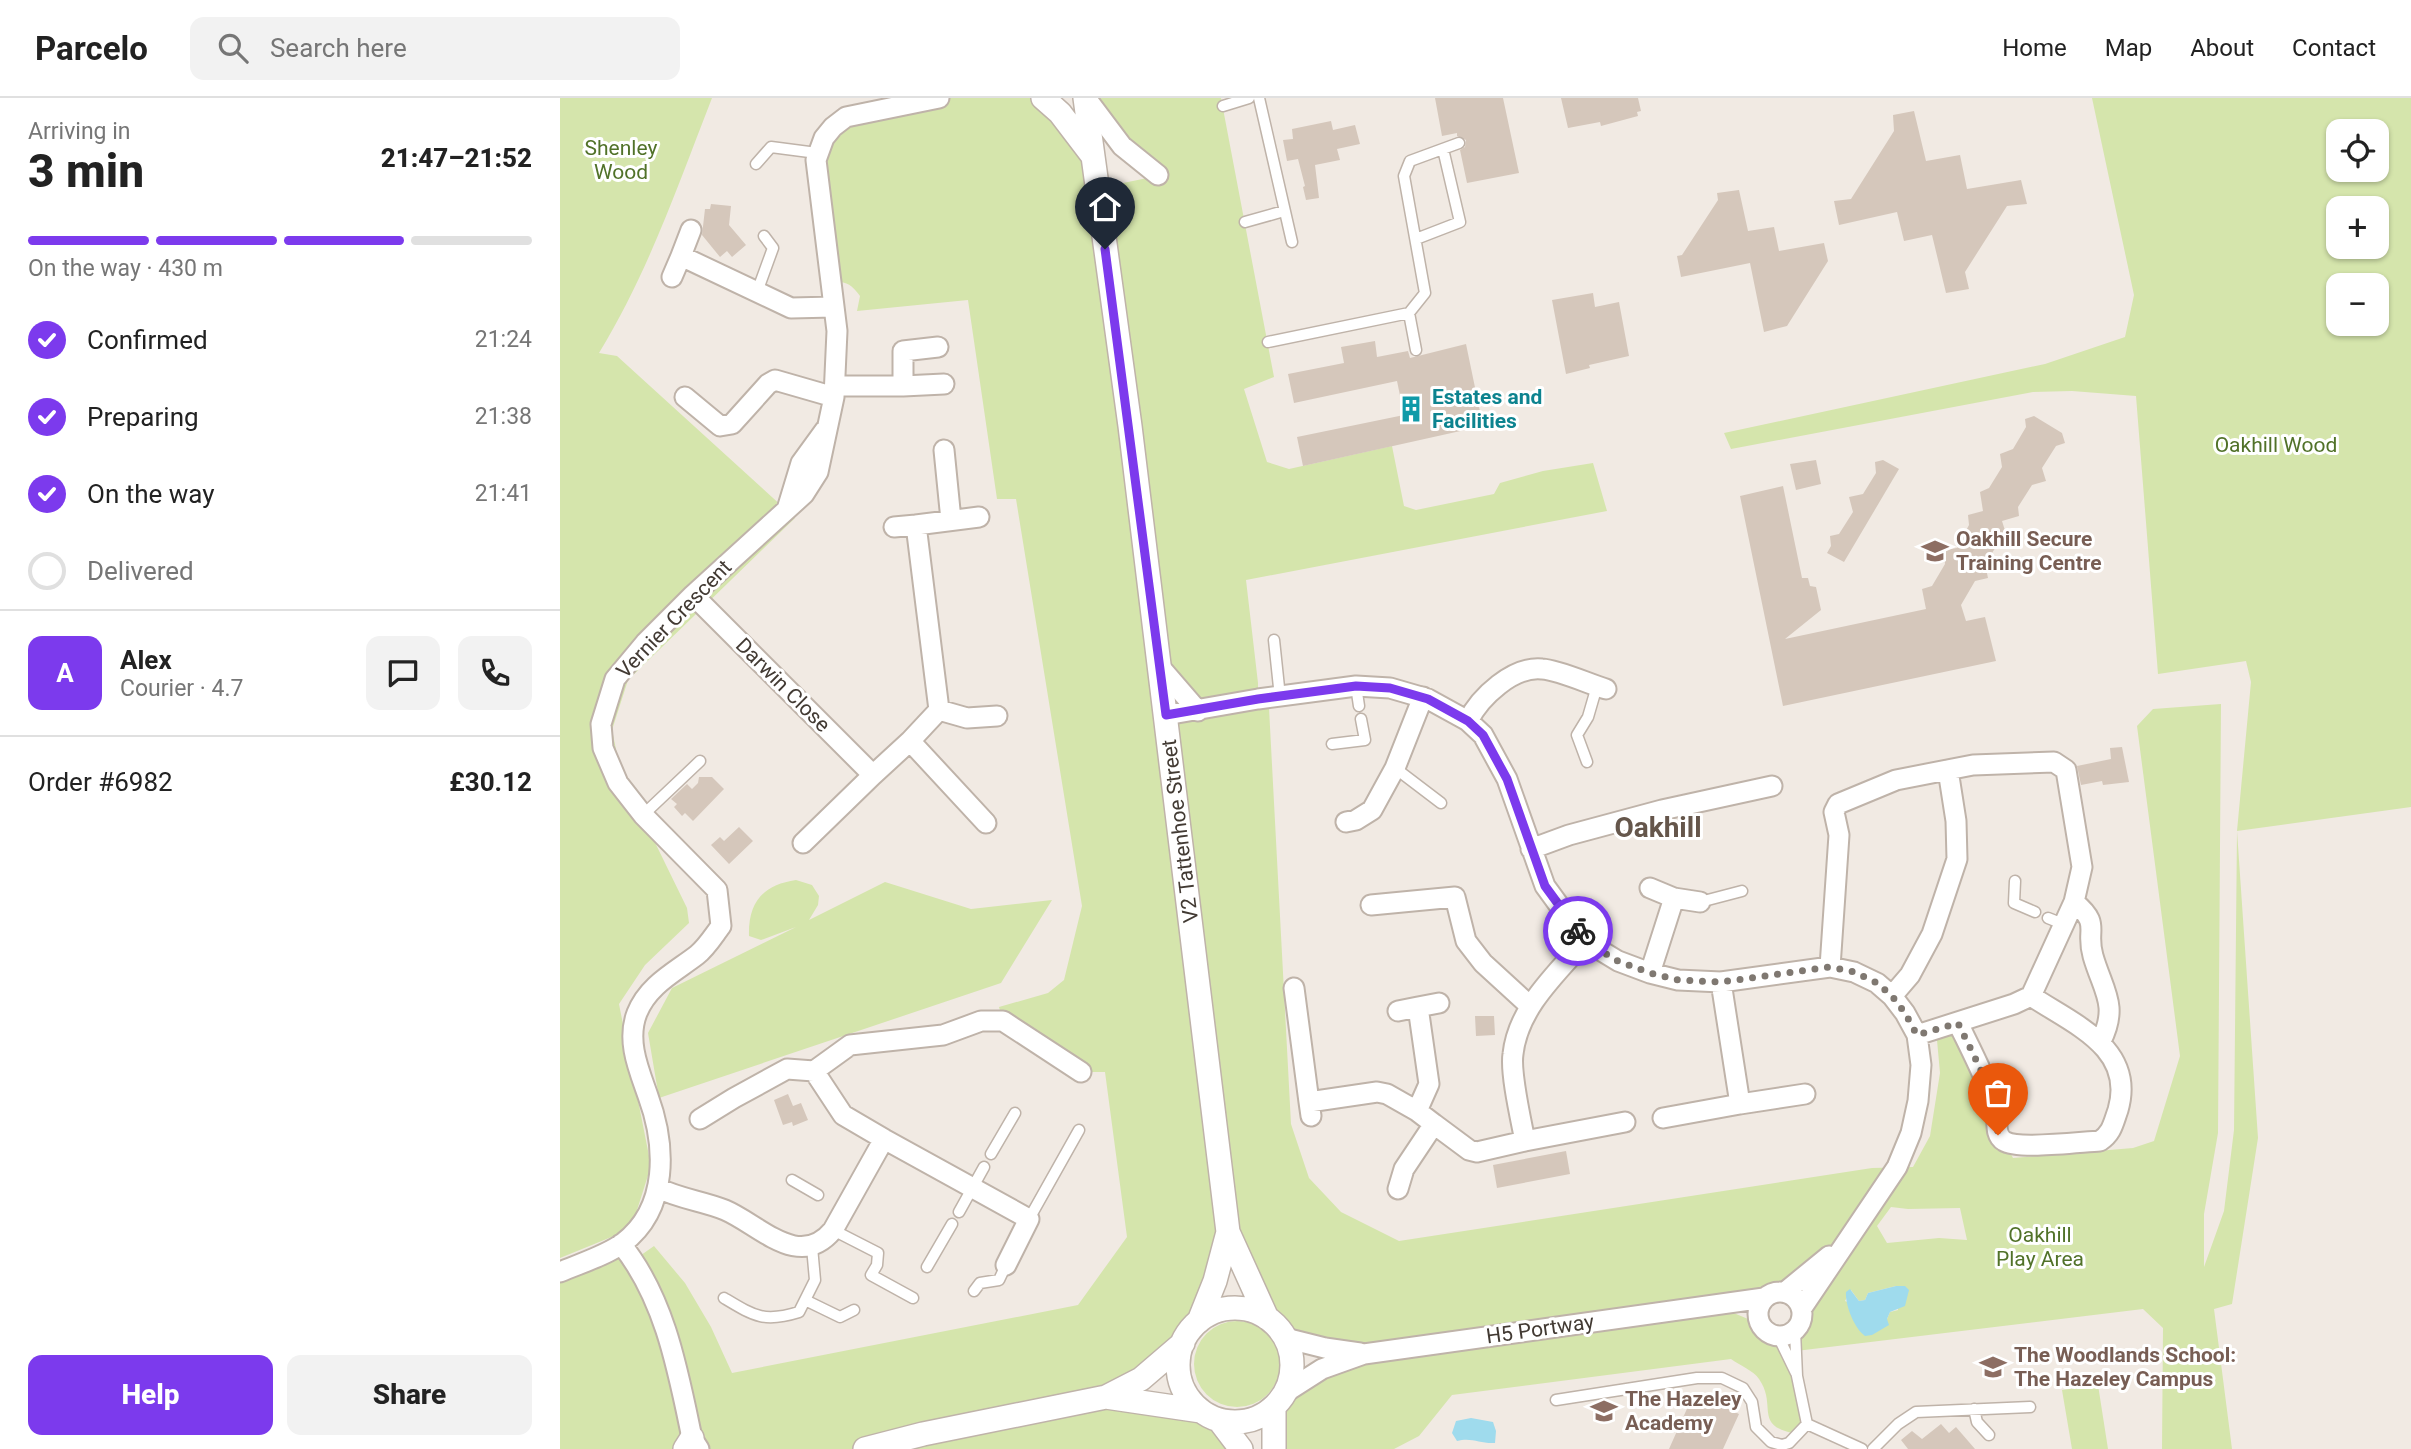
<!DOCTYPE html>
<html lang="en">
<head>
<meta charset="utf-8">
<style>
  :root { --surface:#fff; --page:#f2f2f2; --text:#222; --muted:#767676; --line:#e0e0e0; --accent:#7c3aed }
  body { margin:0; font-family:Roboto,sans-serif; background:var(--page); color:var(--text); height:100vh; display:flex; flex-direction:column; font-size:26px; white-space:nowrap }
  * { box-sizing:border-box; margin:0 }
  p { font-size:23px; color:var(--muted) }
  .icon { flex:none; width:38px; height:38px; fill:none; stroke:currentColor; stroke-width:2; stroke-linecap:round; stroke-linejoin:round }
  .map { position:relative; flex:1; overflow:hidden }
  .details { display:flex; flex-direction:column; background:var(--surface); width:560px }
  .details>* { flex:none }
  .fabs { position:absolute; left:1766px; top:21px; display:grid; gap:14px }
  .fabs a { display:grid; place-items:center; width:63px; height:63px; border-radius:14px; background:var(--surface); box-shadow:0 2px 5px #0004; font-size:35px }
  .pin { position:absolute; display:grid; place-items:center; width:60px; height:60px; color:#fff; margin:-72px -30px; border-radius:50% 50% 50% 0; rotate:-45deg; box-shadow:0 0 7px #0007 }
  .pin .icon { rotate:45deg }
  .courier { position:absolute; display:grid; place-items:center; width:70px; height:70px; margin:-35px; border:5px solid #7c3aed; border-radius:50%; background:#fff; color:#222; box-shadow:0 2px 9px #0007 }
  .head em { font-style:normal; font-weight:800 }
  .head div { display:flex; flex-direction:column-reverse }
  .head { display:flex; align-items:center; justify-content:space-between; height:119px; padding:0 28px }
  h1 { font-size:46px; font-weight:800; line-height:52px }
  .bar { display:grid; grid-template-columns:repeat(4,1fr); gap:10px 7px; align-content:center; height:84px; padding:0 28px }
  .bar i { height:9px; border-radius:5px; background:var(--line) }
  .bar .active { background:var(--accent) }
  .bar p { grid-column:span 4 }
  .line { display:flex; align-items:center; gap:18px; padding:0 28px; border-top:2px solid var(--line) }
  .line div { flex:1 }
  .round { display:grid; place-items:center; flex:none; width:74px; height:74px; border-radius:14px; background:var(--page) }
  ol { padding:0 28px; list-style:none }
  li { display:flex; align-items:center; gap:21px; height:77px }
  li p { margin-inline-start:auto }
  li .icon { padding:7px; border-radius:50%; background:var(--accent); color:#fff; stroke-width:4 }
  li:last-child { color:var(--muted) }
  li i { width:38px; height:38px; border:4px solid var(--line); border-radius:50% }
  .cta { display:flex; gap:14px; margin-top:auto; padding:14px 28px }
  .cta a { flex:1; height:80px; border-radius:14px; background:var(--accent); color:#fff; font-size:28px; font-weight:800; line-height:80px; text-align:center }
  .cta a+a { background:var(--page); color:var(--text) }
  header { display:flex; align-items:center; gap:42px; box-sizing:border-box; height:98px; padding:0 35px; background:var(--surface); border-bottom:2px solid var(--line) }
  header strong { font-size:33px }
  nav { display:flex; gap:38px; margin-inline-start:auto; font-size:24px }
  .search { width:490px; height:63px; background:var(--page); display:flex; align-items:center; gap:18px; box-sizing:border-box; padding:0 24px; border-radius:14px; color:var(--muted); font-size:26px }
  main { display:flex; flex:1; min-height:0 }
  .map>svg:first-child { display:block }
  .green { fill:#d5e5ac; fill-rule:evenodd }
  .water { fill:#9fdbed }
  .building { fill:#d5c7bb }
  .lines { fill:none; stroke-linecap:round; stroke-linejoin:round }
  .service-casing { stroke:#bfb3a9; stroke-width:13 }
  .minor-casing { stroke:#bfb3a9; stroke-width:23 }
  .tertiary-casing { stroke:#bfb3a9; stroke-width:26 }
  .service { stroke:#fff; stroke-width:10 }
  .minor { stroke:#fff; stroke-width:19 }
  .tertiary { stroke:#fff; stroke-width:23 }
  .done { stroke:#7f7871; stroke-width:7; stroke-dasharray:0 12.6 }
  .route { stroke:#7c3aed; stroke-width:9 }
  .labels { text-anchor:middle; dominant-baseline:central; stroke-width:6; stroke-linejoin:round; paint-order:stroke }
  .park-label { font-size:21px; fill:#517229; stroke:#fff }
  .culture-label { font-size:21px; font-weight:bold; fill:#0d838f; stroke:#fff; text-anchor:start }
  .education-label { font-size:21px; font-weight:bold; fill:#785e54; stroke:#fff; text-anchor:start }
  .street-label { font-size:21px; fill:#423a33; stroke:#fff }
  .district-label { font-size:28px; font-weight:bold; fill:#65564b; stroke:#fff }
</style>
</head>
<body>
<header>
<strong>Parcelo</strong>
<div class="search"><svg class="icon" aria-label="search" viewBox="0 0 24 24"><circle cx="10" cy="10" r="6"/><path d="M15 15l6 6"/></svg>Search here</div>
<nav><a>Home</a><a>Map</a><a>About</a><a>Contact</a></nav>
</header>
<main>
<section class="details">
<div class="head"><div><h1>3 min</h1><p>Arriving in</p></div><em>21:47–21:52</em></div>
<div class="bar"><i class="active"></i><i class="active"></i><i class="active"></i><i></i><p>On the way · 430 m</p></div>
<ol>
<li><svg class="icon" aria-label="check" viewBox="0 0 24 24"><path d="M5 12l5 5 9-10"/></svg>Confirmed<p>21:24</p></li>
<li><svg class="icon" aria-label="check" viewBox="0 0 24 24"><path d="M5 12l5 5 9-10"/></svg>Preparing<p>21:38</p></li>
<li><svg class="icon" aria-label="check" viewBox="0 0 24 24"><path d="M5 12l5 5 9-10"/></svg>On the way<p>21:41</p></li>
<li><i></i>Delivered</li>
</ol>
<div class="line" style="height:126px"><b class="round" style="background:var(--accent);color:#fff">A</b><div><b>Alex</b><p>Courier · 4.7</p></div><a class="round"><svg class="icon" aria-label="chat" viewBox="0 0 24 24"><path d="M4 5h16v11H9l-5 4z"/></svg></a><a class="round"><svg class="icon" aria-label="phone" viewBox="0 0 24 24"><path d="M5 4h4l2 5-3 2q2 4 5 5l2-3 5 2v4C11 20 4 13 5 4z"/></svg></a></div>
<div class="line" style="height:91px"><div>Order #6982</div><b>£30.12</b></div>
<div class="cta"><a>Help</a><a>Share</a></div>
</section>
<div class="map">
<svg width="1851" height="1351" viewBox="0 0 1851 1351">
  <rect width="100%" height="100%" fill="#f1eae3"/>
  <path class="green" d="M0 0H152C118 87 88 175 39 255L57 258 235 420 68 582 52 632 61 675 127 810 129 825 85 867 59 906 91 1068 71 1131 0 1160Z
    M379 0H483L500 15 539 90 597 78 526 0H661L714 279 684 291 707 364 729 371 832 348 844 408 856 412 934 396 940 385 983 373 1033 365 1047 413 686 482 698 585V611L709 610 731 1026 749 1080 781 1114 839 1143 1312 1070 1353 1069 1370 1038 1380 975 1376 931 1398 925 1444 1043 1453 1060 1573 1050 1594 1043 1620 958 1577 628 1593 611 1661 606 1658 1035 1644 1116V1169L1664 1113 1674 1032 1677 733 1691 584 1686 563 1598 576 1576 298 1512 293 1473 294 1171 351 1164 335 1485 266 1565 239 1574 197 1532 0H1851V709L1677 733 1698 1040 1672 1206 1654 1211 1672 1351H1602L1603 1230 1583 1211 1236 1253 1235 1233 1282 1149 1217 1193 1157 1208 1200 1226 1208 1234 1218 1238 1237 1278 1247 1326 1237 1336C1192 1328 1218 1308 1199 1281 1194 1273 1179 1267 1171 1261L892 1297 859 1338 834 1351H716L714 1309 726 1294 802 1256 725 1240 707 1220 668 1135 639 1223 623 1245 547 1299 659 1322 687 1351H0V1174L43 1156 74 1162 94 1148 125 1185 151 1229 172 1275 518 1207 567 1139 545 974H521L443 923 439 909 488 895 504 882 522 808 456 401H437L408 202 297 213 300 198C291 186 286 183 271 184L256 62 273 29ZM1778 33H1816V72H1778ZM1778 110H1816V149H1778ZM1778 187H1816V226H1778ZM601 570 637 613 606 617ZM1331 1109 1348 1111 1400 1110 1407 1142 1379 1140 1327 1145 1317 1128ZM1336 1188 1338 1212 1330 1214 1327 1221 1285 1203 1291 1192 1299 1203 1305 1202 1308 1195Z
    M236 782 252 787 259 798 258 807 249 822 325 784 411 811 492 802 441 885 99 1000 88 935 112 890 236 829 201 842 189 838C188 804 203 787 236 782Z
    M634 1266a43 43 0 1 1 86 0a43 43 0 1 1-86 0Z
    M1538 1287 1548 1351H1512L1502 1292Z"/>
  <path class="water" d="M1336 1188H1345L1349 1192 1345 1208 1330 1214 1327 1221 1329 1227 1312 1237 1305 1238C1294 1230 1285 1207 1286 1194L1290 1191 1299 1203 1305 1202 1308 1195Z
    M911 1320 933 1324 936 1333 935 1345C920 1346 912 1339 897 1343L892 1335 896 1323Z"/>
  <path class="building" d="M875 0H943L959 75 907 85 900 52 905 49 906 42 897 38V35L882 38Z
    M1001 0H1078L1081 13 1077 14 1078 18 1041 28 1040 24 1008 30Z
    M1354 13 1366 63 1400 57 1407 91 1461 82 1467 106 1447 108 1405 174 1409 191 1386 195 1372 137 1344 143 1337 114 1279 127 1274 103 1291 101 1334 33 1333 17Z
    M771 23 773 32 795 27 800 46 777 51 780 62 755 67 759 100 746 102 743 89 745 88 738 61 727 63 723 42 733 41 732 31Z
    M1179 92 1188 133 1214 129 1219 153 1264 145 1268 163 1227 228 1204 234 1190 165 1121 179 1117 158 1122 157 1158 102 1157 95Z
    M151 106 171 108 169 127 186 147 172 159 167 153 160 159 142 137 145 111H150Z
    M1033 195 1035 209 1059 204 1069 258 1029 267 1030 270 1006 276 992 202Z
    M815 243 817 259 848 253 850 260 906 246 923 328 743 368 737 339 844 317 837 283 734 305 728 276 784 265 781 249Z
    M1474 318 1502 335 1505 345 1496 348 1482 370 1486 383 1472 387 1458 409 1459 418 1442 423 1448 442 1439 444 1425 466 1428 480 1415 483 1401 507 1406 523 1425 519 1436 563 1223 608 1180 398 1223 388 1242 480H1248L1250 488 1256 489 1261 512 1225 541 1366 511 1362 491 1372 488 1385 466 1384 452 1397 450 1409 427 1408 417 1423 413 1420 394 1429 390 1442 369 1440 356 1453 351 1466 329 1465 321Z
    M1256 362 1261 386 1236 392 1230 366Z
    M1323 362 1339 371 1284 464 1267 455 1271 448 1270 438 1279 436 1293 414 1289 399 1303 396 1316 375 1315 364Z
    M1562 649 1569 684 1543 687 1542 683 1521 687 1517 668 1551 661 1550 650Z
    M139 679H152L164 691 133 723 125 715 122 718 114 709 117 706 111 701 127 686 132 691 138 685Z
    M179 729 193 743 169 766 151 747 160 739 164 743Z
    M915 918H934L935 937 916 938Z
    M228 996 233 1008 241 1005 248 1022 233 1028 232 1024 223 1027 214 1002Z
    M1006 1053 1010 1076 937 1090 933 1067Z
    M1134 1295 1179 1316 1163 1351H1109Z
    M1381 1326 1389 1335 1396 1329 1415 1351H1348L1341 1342 1352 1333 1362 1341Z"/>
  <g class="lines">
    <g class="service-casing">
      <path id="service" d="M699 0 732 144
        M663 8 689 0
        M196 66 211 49 257 55
        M685 124 724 113
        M856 141 900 124 883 51
        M197 194 213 150 204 138
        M849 215 856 252
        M708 244 849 215 865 195 844 78 850 63 899 45
        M714 542 720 599
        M796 588 799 608
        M772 646 805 642 801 621
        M1027 664 1017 637 1028 619 1037 588
        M835 670 881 705
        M83 717 140 663
        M1455 783 1454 805 1475 814
        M1140 804 1182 793
        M1488 820 1503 826
        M431 1056 455 1015
        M232 1082 258 1097
        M399 1114 424 1069
        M469 1121 519 1032
        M273 1132 318 1155 317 1167 311 1177 353 1200
        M367 1169 392 1126
        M414 1193 420 1185 439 1182 446 1167
        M164 1200C194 1218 204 1225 239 1214L255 1182 252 1149
        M245 1202 280 1219 294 1212
        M1218 1238 1236 1275
        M996 1302 1137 1280H1162L1183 1290 1192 1304 1196 1329 1211 1344 1222 1347 1229 1345 1247 1326 1237 1278 1235 1233
        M1414 1311 1417 1324 1429 1337
        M1247 1326 1302 1351
        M1313 1351 1338 1326 1356 1314 1470 1309"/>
    </g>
    <g class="minor-casing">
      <path id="minor" d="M526 0 562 48 598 77
        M121 158 131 132
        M112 179 121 158 231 210 273 209
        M276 288H343V253L378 249
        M343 288 384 286
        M125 299 160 328 172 326 208 286 215 282 274 299
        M384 352 391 422
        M228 408 241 365 265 332
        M356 427 419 419
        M334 429 356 427 379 612
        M133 497 313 677 243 745
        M600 569 638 613
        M606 617 698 601 796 588 830 590 868 601 908 623 923 637 947 681 985 788 1025 843 1058 863 1090 875 1118 882 1161 884 1270 869 1294 874 1317 885 1332 898 1345 915 1357 937 1361 967 1358 1003 1351 1035 1337 1069 1242 1210
        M908 623C920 599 953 568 982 571 999 572 1029 586 1046 591
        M350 643 379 612 407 620 437 618
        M313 677 350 643 426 725
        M786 724 796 722 812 712 835 670 863 599
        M971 751 1009 737 1102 712 1212 688
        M1114 800 1140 804
        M1514 804C1542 827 1525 831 1533 858 1543 893 1559 907 1541 943
        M811 807 895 799 906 843 923 865 970 908
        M1025 843C996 876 958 910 953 956 950 975 961 1022 965 1043L1065 1024
        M1270 869 1279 737 1274 714 1278 706 1336 682 1413 667 1494 664 1506 672 1522 769 1514 804 1471 898 1454 906 1357 937
        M1090 875 1114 800 1090 790
        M1161 884 1180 1006 1245 996
        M734 890 749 1004
        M1332 898 1350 877 1372 836 1397 761 1396 723 1388 672
        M858 909 879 905
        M838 913 858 909 869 986 857 1013 874 1026
        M1398 925C1412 954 1427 982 1436 1013 1438 1023 1434 1037 1444 1043 1458 1052 1520 1044 1540 1043 1552 1035 1553 1026 1558 1012 1576 950 1513 926 1471 898
        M254 973 283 1017 324 1041
        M751 1018 749 1004 817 994 827 996 857 1013
        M1103 1020 1180 1006
        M140 1021 174 1000 227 971 254 973 290 947 383 937 421 923H443L521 974
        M98 1090C120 1101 143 1103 165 1112 200 1127 239 1173 273 1132L324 1041 469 1121 446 1167
        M838 1091 844 1071 874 1026 909 1052 917 1054 965 1043
        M61 1146C105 1200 118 1273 132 1340L139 1351
        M0 1174C21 1165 45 1158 63 1145 109 1110 106 1047 88 998 79 972 66 943 77 915 88 887 115 874 137 857 147 849 154 837 161 828L157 792 83 717 58 685 43 650 41 626 55 581 85 545 133 497 244 396 258 374 274 299 277 233 256 62 264 40 273 29 286 19 379 0
        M1198 1216a22 22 0 1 1 44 0a22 22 0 1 1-44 0Z
        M1225 1194 1269 1158
        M725 1240 765 1250 800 1255
        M726 1294 762 1271 804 1256 1204 1200"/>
    </g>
    <g class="tertiary-casing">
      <path id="tertiary" d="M483 0 500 15 532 57
        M525 0 570 328 668 1134 707 1220
        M618 1267a57 57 0 1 1 114 0a57 57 0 1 1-114 0Z
        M639 1223 655 1183 668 1134
        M546 1299 641 1313
        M659 1322 681 1351
        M125 1351 132 1340
        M305 1351 363 1336 546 1299 581 1281 623 1245
        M714 1351V1309"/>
    </g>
    <use href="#service" class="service"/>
    <use href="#minor" class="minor"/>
    <use href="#tertiary" class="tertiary"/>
  </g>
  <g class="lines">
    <path class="done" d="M1018 833 1024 843 1058 863 1090 875 1118 882 1161 884 1270 869 1294 874 1317 885 1332 898 1345 915 1357 937 1398 925C1415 961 1436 995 1438 1037"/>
    <path class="route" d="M545 151 606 617 698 601 796 588 830 590 868 601 908 623 923 637 947 681 985 788 1018 833"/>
  </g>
  <defs>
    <g id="building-bare" transform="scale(2.1)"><path d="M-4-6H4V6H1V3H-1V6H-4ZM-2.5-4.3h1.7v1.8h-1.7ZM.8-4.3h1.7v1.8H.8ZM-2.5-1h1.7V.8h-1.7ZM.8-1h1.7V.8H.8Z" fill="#0f9aa8" stroke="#fff" stroke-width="2.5" paint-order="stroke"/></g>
    <g id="school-bare" transform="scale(2.1)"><path d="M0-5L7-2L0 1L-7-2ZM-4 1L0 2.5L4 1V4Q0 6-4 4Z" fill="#8d6e63" stroke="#fff" stroke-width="2.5" paint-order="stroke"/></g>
  </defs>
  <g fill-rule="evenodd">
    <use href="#building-bare" x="851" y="311"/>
    <use href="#school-bare" x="1375" y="453"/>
    <use href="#school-bare" x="1433" y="1269"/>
    <use href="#school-bare" x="1044" y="1313"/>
  </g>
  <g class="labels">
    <g class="park-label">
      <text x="61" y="50">Shenley<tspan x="61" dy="24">Wood</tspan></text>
      <text x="1716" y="347">Oakhill Wood</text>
      <text x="1480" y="1137">Oakhill<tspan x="1480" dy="24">Play Area</tspan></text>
    </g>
    <g class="culture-label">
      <text x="872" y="299">Estates and<tspan x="872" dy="24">Facilities</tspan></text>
    </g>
    <g class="education-label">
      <text x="1396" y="441">Oakhill Secure<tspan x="1396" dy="24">Training Centre</tspan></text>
      <text x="1454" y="1257">The Woodlands School:<tspan x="1454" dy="24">The Hazeley Campus</tspan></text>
      <text x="1065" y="1301">The Hazeley<tspan x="1065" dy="24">Academy</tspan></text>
    </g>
    <g class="street-label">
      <text transform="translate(114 521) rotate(-46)">Vernier Crescent</text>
      <text transform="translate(223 587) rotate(45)">Darwin Close</text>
      <text transform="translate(620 733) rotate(-97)">V2 Tattenhoe Street</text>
      <text transform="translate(980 1231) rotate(-8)">H5 Portway</text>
    </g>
    <g class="district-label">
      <text x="1098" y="729">Oakhill</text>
    </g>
  </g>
</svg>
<div class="fabs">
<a><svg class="icon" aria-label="locate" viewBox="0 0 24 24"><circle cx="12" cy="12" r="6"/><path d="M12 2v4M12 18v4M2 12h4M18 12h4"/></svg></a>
<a>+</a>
<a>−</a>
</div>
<div class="pin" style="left:1438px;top:1037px;background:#ea580c"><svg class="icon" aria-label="bag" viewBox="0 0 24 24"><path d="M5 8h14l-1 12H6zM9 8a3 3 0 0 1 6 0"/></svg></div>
<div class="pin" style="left:545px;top:151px;background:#1f2937"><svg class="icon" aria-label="home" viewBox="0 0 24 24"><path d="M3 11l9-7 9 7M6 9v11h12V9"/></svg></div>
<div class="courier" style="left:1018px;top:833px"><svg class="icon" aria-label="bike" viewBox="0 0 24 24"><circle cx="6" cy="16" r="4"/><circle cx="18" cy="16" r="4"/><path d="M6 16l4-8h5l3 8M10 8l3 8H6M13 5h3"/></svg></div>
</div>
</main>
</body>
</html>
